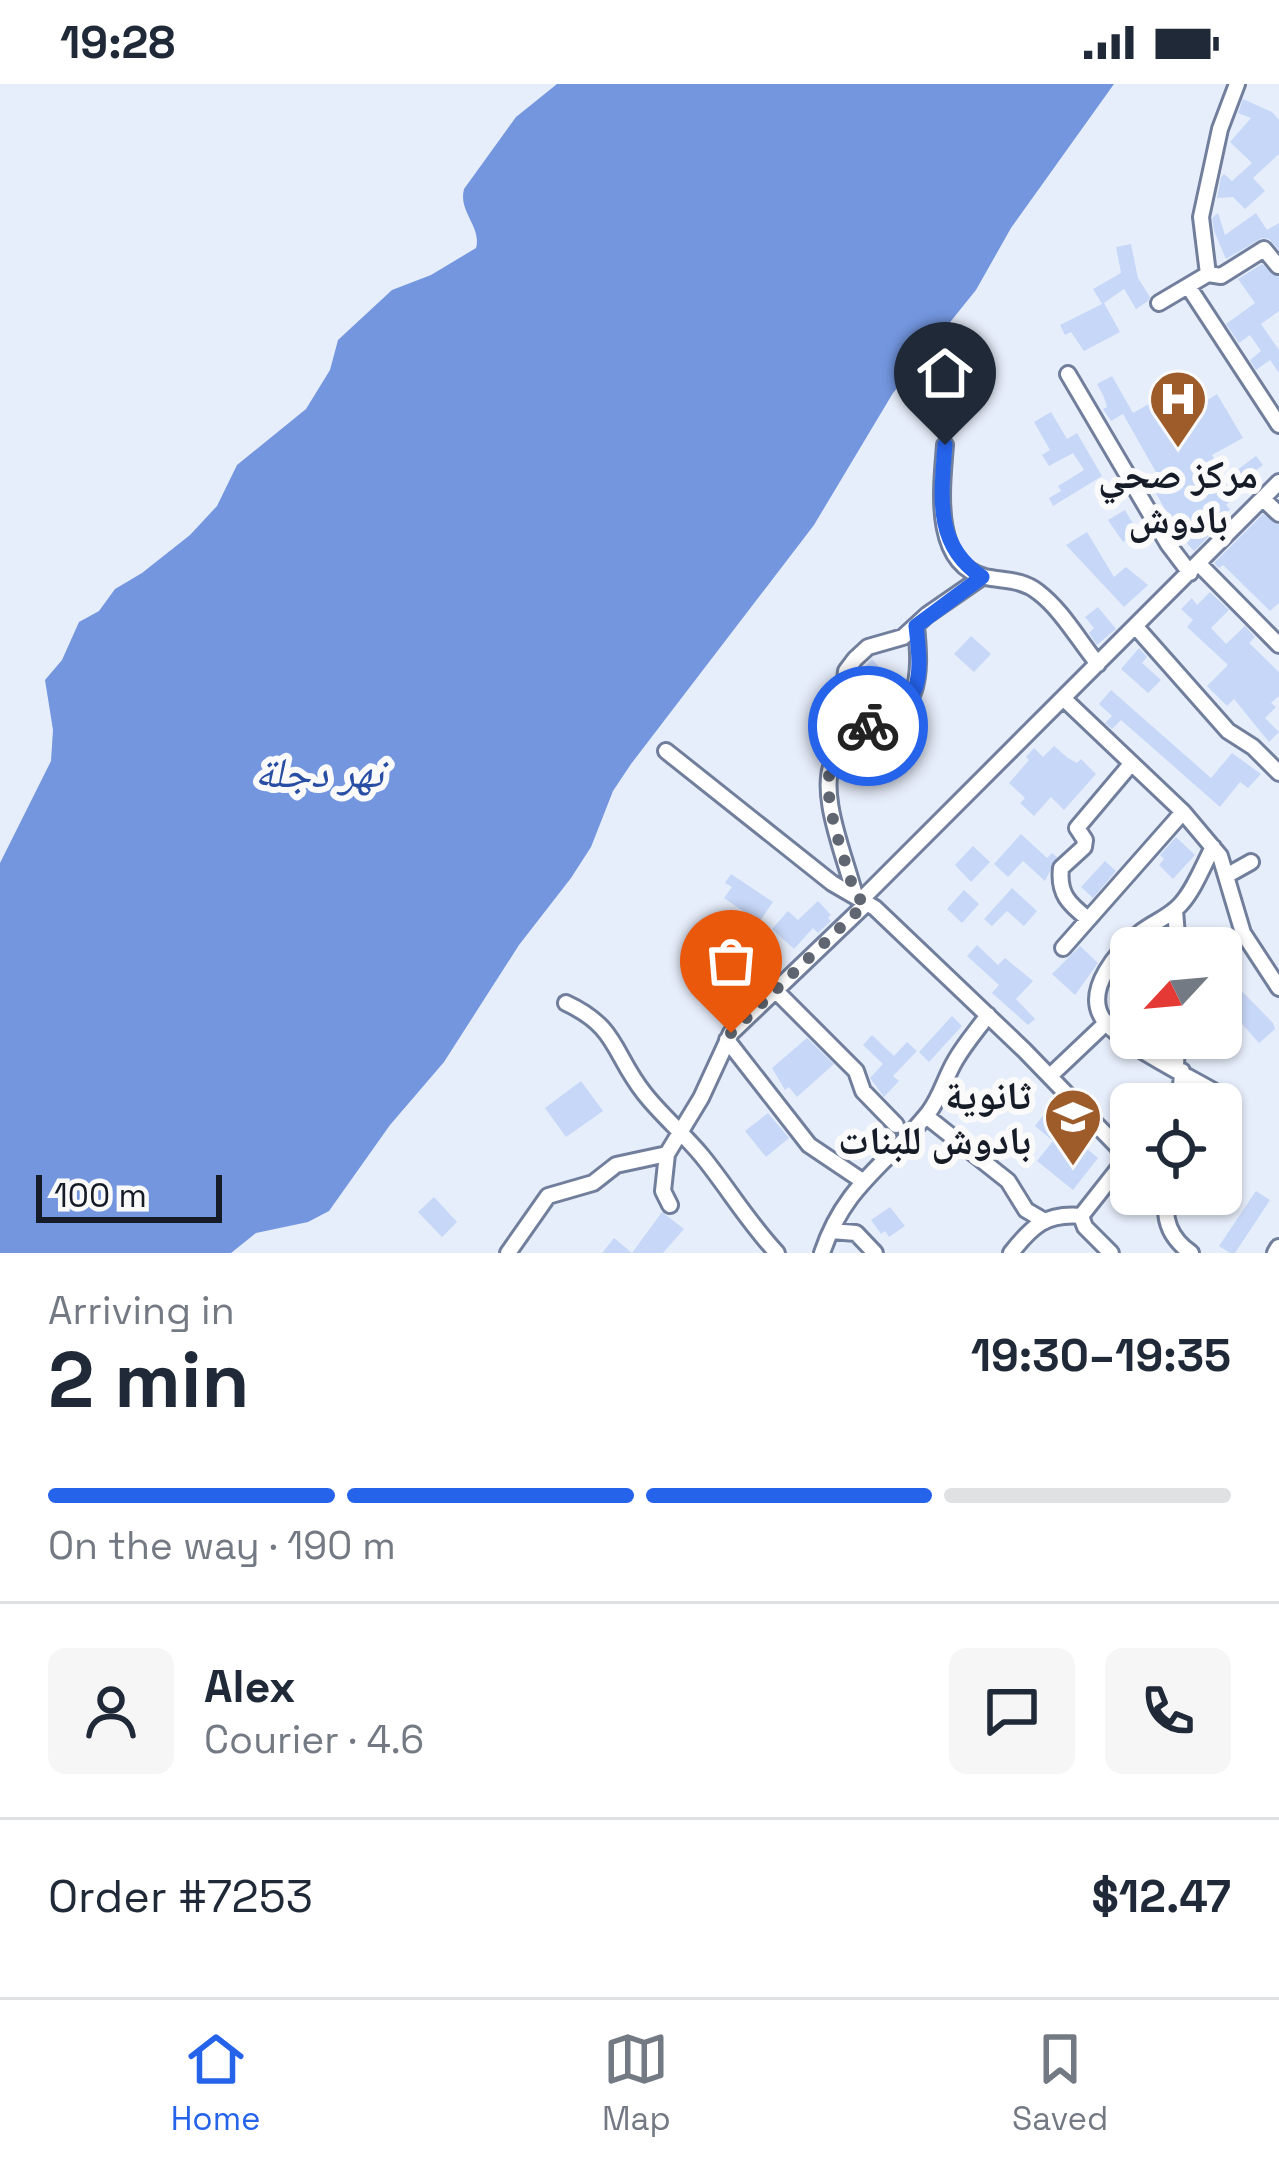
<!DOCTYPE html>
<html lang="en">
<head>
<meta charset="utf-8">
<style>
  :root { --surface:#fff; --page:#f6f6f7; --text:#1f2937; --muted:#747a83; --line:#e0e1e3; --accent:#2563eb }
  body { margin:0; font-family:"Space Grotesk","Noto Naskh Arabic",sans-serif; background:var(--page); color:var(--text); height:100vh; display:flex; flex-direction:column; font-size:45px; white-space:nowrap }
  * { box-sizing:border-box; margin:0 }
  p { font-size:39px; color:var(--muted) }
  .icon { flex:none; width:66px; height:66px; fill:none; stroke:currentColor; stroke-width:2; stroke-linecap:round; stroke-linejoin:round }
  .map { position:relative; height:1169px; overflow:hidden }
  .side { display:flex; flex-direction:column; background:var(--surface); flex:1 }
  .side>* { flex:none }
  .needle { width:78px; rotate:244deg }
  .controls { position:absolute; left:1110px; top:843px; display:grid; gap:24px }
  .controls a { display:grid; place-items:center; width:132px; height:132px; border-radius:18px; background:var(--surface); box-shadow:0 3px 9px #0004; font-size:60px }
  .scale { position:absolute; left:36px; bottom:30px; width:186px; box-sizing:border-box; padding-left:12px; border:6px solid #161c27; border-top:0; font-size:33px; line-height:42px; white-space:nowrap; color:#161c27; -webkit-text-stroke:9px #fafafa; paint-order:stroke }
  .pin { position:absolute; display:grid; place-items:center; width:102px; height:102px; color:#fff; margin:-123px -51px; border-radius:50% 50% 50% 0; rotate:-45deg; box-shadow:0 0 12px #0007 }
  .pin .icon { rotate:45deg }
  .courier { position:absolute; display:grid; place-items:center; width:120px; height:120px; margin:-60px; border:9px solid #2563eb; border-radius:50%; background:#fff; color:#222; box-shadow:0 3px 15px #0007 }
  .head em { font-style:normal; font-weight:800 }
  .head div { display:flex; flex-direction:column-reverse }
  .head { display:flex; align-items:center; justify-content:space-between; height:204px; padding:0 48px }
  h1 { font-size:78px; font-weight:800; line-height:90px }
  .bar { display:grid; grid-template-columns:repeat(4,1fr); gap:18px 12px; align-content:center; height:144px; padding:0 48px }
  .bar i { height:15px; border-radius:9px; background:var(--line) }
  .bar .active { background:var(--accent) }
  .bar p { grid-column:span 4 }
  .line { display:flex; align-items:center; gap:30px; padding:0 48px; border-top:3px solid var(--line) }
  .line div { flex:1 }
  .round { display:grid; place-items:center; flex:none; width:126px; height:126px; border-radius:18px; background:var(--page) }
  .status { display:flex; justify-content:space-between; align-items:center; height:84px; padding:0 60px; background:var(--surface); direction:ltr }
  .status svg { height:33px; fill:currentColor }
  .tabs { display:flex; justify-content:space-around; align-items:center; height:168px; border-top:3px solid var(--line); background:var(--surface); font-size:33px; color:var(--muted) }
  .tabs a { display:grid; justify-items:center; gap:6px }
  .tabs .active { color:var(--accent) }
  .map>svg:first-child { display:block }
  .water { fill:#7396df }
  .building { fill:#c7d7f7 }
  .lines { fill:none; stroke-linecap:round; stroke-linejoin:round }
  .minor-casing { stroke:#717f9c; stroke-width:20 }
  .tertiary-casing { stroke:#717f9c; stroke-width:22 }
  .minor { stroke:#fff; stroke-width:14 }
  .tertiary { stroke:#fff; stroke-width:16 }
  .done { stroke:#5f6671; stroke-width:12; stroke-dasharray:0 21.6 }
  .route { stroke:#2563eb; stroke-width:15 }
  .labels { text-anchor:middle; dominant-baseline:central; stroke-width:12; stroke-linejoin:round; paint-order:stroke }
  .poi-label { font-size:39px; font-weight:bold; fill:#161c27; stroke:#fafafa }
  .water-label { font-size:42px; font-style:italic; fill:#284da4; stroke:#fafafa }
</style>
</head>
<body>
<div class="status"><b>19:28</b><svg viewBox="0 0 49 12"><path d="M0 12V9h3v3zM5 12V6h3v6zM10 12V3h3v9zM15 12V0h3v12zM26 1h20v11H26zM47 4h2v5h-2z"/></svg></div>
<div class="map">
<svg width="1279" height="1169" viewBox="0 0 1279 1169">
  <rect width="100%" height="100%" fill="#e7eefb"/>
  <path class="water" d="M557 0H1114L1011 144 976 206 893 309 814 441 631 680 613 707 591 763 571 794 519 861 444 978 390 1041 329 1127 308 1138 256 1149 231 1169H0V779L51 677 53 646 45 596 62 576 79 538 99 527 115 505 142 489 190 451 217 422 237 381 306 325 330 286 338 256 392 206 431 191 476 164C482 143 458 128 464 105L516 33Z"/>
  <path class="building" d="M1243 15 1272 28 1279 36V70L1253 94 1265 107 1245 125 1233 113 1217 114 1221 93 1224 90 1232 97 1252 79 1230 58 1251 34 1238 29Z
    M1218 129 1225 151 1256 129 1267 146 1279 139V166L1269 155 1262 154 1226 175 1214 147 1212 134Z
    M1131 160 1138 194 1150 213 1148 217 1136 225 1124 205 1104 219 1120 248 1084 267 1071 248 1065 251 1060 241 1102 220 1093 205 1121 189 1116 163Z
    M1262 180 1279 193V227L1261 240 1279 266V289L1270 276 1256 286 1250 276 1261 267 1250 251 1239 259 1226 240 1255 219 1238 195Z
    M1112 292 1133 329 1154 317 1168 341 1217 310 1243 354 1212 371 1225 395 1256 372 1263 381 1239 399 1244 405 1226 421 1230 425 1205 448 1209 452 1194 467 1178 450 1156 409 1165 404 1123 330 1111 337 1103 325 1107 323 1104 313 1097 300Z
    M1051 328 1067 355 1077 349 1102 392 1053 422 1049 414 1061 407 1058 402 1084 386 1073 369 1049 382 1042 371 1050 366 1034 338Z
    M1125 426 1138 448 1123 458 1108 436Z
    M1263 430 1279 441V519L1270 527 1223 481 1219 484 1214 479Z
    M1087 448 1114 493 1126 483 1148 501 1124 523 1066 461Z
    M1210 508 1229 526 1211 544 1226 560 1245 542 1255 553 1249 559 1279 588V612L1271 619 1276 623 1265 634 1279 648 1269 658 1234 615 1227 622 1207 602 1228 581 1187 543 1193 536 1181 525 1192 514 1197 521Z
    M1098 523 1116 545 1097 561 1089 549 1094 544 1085 533Z
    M971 552 991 570 974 588 954 570Z
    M1139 564 1147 573 1142 579 1161 596 1148 609 1121 585Z
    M872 575 883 587 877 593 895 616 887 623 858 590Z
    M1111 606 1211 694 1232 669 1261 690 1248 704 1240 698 1220 723 1121 636 1112 645 1105 639 1112 632 1099 620Z
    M1054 662 1068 674 1077 679 1081 675 1096 690 1064 726 1051 713 1034 732 1020 719 1025 714 1009 699 1029 676 1026 673 1034 664 1043 673Z
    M1021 750 1047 774 1052 769 1057 773 1045 797 1023 777 1008 793 994 780Z
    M1176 753 1195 771 1173 795 1159 781 1164 775 1160 771Z
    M973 762 990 778 971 798 955 781Z
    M1105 777 1116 787 1093 814 1081 803Z
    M731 790 773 818 759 838 724 814 732 803 725 799Z
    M1012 804 1037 827 1024 842 1007 827 992 842 984 835Z
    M964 806 979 820 962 839 947 825Z
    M818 817 831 831 828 834 831 837 818 849 813 844 794 865 772 845 788 827 798 836Z
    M977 861 998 881 1005 874 1033 897 1016 915 1035 935 1028 941 992 909 999 901 967 872Z
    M1080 862 1098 879 1075 911 1052 890Z
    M1231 896 1273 939 1275 945 1259 959 1221 916V904Z
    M952 932 962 942 929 978 919 968Z
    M872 951 894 972 907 958 917 967 893 992 899 997 884 1013 870 994 883 980 863 961Z
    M807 954 834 980 797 1013 789 1003 785 1006 772 984Z
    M581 997 603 1027 566 1053 545 1024Z
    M768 1029 789 1054 766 1073 745 1047Z
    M1044 1030 1098 1074 1073 1106 1037 1077 1053 1057 1035 1042Z
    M1256 1107 1270 1116 1235 1169H1230L1219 1162Z
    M434 1113 457 1138 442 1153 418 1128Z
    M890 1123 905 1142 889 1153 885 1147 881 1150 871 1136Z
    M662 1128 684 1145 663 1169H602L614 1154 632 1169Z"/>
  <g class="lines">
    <g class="minor-casing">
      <path id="minor" d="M1208 190 1221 192 1264 165 1278 182
        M1188 202 1279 341
        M1159 219 1208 190 1201 133 1220 45 1237 0
        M1068 290 1168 460 1190 489
        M945 361C942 402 931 479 985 493 1004 497 1022 495 1038 508 1062 526 1079 557 1098 580
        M1263 415 1279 430
        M1199 480 1279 561
        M916 542C921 591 922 637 860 642L842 624 846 587 855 575 868 563 903 553 927 531 982 493
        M1136 543 1228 647 1253 663 1279 689
        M1063 614 1183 728 1220 772 1243 849 1279 904
        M666 667 832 799 875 824 1024 966 1119 1064 1122 1080 1081 1132 1085 1143 1111 1169
        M1213 763C1203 782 1194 806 1180 821 1169 833 1154 838 1141 848 1119 866 1083 905 1103 935 1119 959 1194 995 1222 1012
        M1226 792 1251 778
        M855 812C847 777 815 705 835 674 844 660 858 655 868 642
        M861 816 1279 398
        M1175 826 1178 864
        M1088 835C1069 820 1058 810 1061 784L1084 763 1085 756 1077 744 1131 680
        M1063 864 1183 728
        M775 906 856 987 863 1007 896 1041
        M566 919C618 943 613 970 644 1009 661 1031 684 1050 702 1072 728 1104 748 1138 777 1169
        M727 956 809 1061 861 1096
        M1176 983 1177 954
        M1050 992 1107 938
        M1180 1020 1182 987
        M926 1032 1008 1097 1026 1126 1043 1136
        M1168 1110C1162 1135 1170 1154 1191 1169
        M670 1121 663 1107 667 1070 701 1014 731 949 867 819
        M831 1147 856 1149 875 1169
        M508 1169 548 1112 593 1099 616 1081 667 1070
        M822 1169C845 1100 887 1081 929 1028 941 1012 945 994 955 977 964 961 977 946 988 931
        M1011 1169C1032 1142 1046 1129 1081 1132"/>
    </g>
    <g class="tertiary-casing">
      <path id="tertiary" d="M1276 1169 1279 1164"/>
    </g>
    <use href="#minor" class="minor"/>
    <use href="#tertiary" class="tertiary"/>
  </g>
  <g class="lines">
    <path class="done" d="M731 949 866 819 855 812C847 777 815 705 835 674 844 660 858 655 868 642"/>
    <path class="route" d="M868 642C924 621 922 595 916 542L982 493C934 461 941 413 945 361"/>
  </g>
  <defs>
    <g id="hospital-pin" transform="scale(3)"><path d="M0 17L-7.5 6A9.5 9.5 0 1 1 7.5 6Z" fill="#9f5c2b" stroke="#fafafa"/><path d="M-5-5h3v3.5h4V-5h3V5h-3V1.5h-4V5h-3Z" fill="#fff"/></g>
    <g id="school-pin" transform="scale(3)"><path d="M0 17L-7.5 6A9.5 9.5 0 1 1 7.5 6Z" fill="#9f5c2b" stroke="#fafafa"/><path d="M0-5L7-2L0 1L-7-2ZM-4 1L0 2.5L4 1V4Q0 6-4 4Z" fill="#fff"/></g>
  </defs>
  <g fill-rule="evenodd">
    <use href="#hospital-pin" x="1178" y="315"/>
    <use href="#school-pin" x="1073" y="1033"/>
  </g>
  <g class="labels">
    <g class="poi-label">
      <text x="1178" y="390">مركز صحي<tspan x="1178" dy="45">بادوش</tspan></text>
      <text x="1031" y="1011" text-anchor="end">ثانوية<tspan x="1031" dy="45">بادوش للبنات</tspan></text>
    </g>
    <g class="water-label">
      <text x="319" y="688">نهر دجلة</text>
    </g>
  </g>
</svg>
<div class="controls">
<a><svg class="needle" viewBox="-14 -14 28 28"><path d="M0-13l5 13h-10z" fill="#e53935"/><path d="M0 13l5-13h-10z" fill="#747a83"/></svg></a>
<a><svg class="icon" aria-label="locate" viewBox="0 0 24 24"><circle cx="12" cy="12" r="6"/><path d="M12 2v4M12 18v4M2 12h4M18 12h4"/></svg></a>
</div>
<div class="scale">100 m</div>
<div class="pin" style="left:731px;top:949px;background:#ea580c"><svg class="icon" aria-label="bag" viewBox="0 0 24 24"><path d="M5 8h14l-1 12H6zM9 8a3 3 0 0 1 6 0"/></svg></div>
<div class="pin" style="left:945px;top:361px;background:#1f2937"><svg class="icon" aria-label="home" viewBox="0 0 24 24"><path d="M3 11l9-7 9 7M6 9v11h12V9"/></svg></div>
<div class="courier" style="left:868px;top:642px"><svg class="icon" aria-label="bike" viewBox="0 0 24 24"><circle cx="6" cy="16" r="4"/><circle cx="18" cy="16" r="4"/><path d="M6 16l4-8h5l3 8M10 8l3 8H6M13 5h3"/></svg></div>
</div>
<section class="side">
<div class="head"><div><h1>2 min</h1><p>Arriving in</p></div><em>19:30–19:35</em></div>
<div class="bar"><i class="active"></i><i class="active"></i><i class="active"></i><i></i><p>On the way · 190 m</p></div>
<div class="line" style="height:216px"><a class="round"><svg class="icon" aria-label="person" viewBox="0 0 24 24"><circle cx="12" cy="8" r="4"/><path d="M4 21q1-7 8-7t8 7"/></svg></a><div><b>Alex</b><p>Courier · 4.6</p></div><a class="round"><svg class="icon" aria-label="chat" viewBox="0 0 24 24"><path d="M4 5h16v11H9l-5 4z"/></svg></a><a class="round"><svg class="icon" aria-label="phone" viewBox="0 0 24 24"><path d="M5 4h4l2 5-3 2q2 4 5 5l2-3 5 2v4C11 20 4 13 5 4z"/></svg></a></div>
<div class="line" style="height:156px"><div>Order #7253</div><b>$12.47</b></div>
</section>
<nav class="tabs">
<a class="active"><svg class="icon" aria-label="home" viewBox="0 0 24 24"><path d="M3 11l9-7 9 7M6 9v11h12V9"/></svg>Home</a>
<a><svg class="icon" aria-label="map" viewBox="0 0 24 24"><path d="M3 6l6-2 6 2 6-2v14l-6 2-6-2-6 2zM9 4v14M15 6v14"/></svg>Map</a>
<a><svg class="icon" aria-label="saved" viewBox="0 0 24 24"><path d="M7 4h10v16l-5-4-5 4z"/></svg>Saved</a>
</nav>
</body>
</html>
